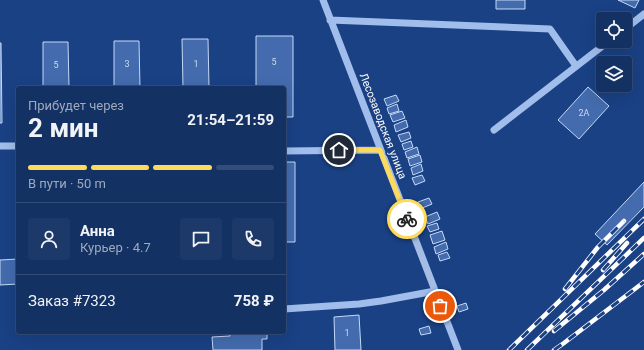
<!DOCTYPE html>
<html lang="ru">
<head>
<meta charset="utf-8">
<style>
  :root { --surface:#143163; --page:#1d3969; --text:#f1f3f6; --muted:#9da9be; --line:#334c78; --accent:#fdda5c }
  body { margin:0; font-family:Roboto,sans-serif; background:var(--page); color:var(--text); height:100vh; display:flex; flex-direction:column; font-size:15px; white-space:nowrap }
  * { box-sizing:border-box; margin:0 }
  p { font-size:13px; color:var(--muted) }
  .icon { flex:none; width:22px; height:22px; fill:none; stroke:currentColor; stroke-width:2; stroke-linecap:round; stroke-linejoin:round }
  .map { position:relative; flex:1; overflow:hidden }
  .sheet { position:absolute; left:16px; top:86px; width:270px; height:248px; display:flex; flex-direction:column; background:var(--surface); border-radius:4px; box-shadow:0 4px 16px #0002,0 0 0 1px var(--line) }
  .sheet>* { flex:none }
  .fabs { position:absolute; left:596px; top:12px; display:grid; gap:8px }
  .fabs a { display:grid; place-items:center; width:36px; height:36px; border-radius:4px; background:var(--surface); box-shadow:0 4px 16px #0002,0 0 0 1px var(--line); font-size:20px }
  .pin { position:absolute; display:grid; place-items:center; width:34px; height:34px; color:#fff; margin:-17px; border:2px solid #fff; border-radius:50%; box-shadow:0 1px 4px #0007 }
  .courier { position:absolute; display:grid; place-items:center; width:40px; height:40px; margin:-20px; border:3px solid #fdda5c; border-radius:50%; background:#fff; color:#222; box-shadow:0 1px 5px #0007 }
  .overview em { font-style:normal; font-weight:700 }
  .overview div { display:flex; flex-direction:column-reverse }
  .overview { display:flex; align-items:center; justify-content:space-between; height:68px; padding:0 12px }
  h1 { font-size:26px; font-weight:700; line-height:30px }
  .bar { display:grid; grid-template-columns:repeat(4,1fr); gap:6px 4px; align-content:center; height:48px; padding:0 12px }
  .bar i { height:5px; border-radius:3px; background:var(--line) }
  .bar .active { background:var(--accent) }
  .bar p { grid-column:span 4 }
  .line { display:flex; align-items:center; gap:10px; padding:0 12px; border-top:1px solid var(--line) }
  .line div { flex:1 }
  .round { display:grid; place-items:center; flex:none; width:42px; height:42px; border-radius:4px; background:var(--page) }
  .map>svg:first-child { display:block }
  .building { fill:#436bad; stroke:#c5d9f8 }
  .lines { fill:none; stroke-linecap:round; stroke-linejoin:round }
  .minor { stroke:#a0bdeb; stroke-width:7 }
  .rail-casing { stroke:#fff; stroke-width:4.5 }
  .rail { stroke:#1a4184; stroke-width:3; stroke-dasharray:9; stroke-linecap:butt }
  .done { stroke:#afbcd4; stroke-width:4; stroke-dasharray:0 7.2 }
  .route { stroke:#fdda5c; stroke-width:5 }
  .labels { text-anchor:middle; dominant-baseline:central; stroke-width:3.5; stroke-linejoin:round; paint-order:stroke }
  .number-label { font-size:9px; fill:#d0daea }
  .street-label { font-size:11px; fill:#fff; stroke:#1a4184 }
</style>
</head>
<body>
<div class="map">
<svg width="644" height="350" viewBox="0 0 644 350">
  <rect width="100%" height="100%" fill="#1a4184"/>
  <path class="building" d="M496 0H525V9H496Z
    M618 0H639L635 8Z
    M256 36H293V117H284V88H256Z
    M182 39H208L209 88H183Z
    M114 41H139L140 88H114Z
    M43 42H68L69 88H43Z
    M0 43H1L2 123H0Z
    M588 87 609 106 579 139 558 120Z
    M396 95 399 101 387 106 384 99Z
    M397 104 399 111 389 114 387 108Z
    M402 111 405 118 393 122 390 115Z
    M406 120 408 127 396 132 394 125Z
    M409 132 411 138 401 142 398 135Z
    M411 141 413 147 404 150 402 144Z
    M417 147 419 154 407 158 405 152Z
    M420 155 422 162 410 166 408 159Z
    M284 162H295V242H284Z
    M421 164 423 171 413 175 411 168Z
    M422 175 425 181 415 185 412 178Z
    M644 182V207L607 245 595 234Z
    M429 198 432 204 420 209 418 202Z
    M437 212 440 219 428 224 425 217Z
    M437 223 439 229 430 232 427 226Z
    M442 231 445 240 433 244 430 235Z
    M446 242 448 249 436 254 434 247Z
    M447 252 450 258 440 261 438 255Z
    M18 259V284L0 285V260Z
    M466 303 468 309 459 312 457 306Z
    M359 315 361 350H335L334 317Z
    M429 326 431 333 421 335 419 329Z
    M229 332H267V339H262V350H213L212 337 230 336Z"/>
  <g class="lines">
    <path class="minor" d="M323 0 458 350
      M330 20 550 29 576 66
      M625 29 644 14
      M494 130 609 41
      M0 146H18
      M284 151 380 150
      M284 309 359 304 381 301 435 291"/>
    <g class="rail-casing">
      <path id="rail" d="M603 270 627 243
        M565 289 598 247 624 221
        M554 331 604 290 644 254
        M509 350 644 219
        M527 350 644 238
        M554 350 564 343 644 282"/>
    </g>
    <use href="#rail" class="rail"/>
  </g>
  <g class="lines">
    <path class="done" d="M407 219 440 306"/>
    <path class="route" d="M339 150H380L407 219"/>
  </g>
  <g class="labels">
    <g class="number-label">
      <text x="274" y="62">5</text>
      <text x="127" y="64">3</text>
      <text x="196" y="64">1</text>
      <text x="56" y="65">5</text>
      <text x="584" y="113">2А</text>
      <text x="347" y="333">1</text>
    </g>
    <g class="street-label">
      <text transform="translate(383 126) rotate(69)">Лесозаводская улица</text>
    </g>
  </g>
</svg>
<div class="fabs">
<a><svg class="icon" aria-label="locate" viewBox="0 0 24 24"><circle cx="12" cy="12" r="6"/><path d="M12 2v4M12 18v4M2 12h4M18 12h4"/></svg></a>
<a><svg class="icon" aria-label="layers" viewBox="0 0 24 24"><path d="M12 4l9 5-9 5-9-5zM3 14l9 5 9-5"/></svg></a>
</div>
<div class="pin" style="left:440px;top:306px;background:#ea580c"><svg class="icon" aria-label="bag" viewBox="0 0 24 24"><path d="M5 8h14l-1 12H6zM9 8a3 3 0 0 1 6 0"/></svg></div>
<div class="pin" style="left:339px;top:150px;background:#1f2937"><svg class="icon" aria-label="home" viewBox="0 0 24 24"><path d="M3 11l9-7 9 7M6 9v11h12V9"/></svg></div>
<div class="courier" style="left:407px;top:219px"><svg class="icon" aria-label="bike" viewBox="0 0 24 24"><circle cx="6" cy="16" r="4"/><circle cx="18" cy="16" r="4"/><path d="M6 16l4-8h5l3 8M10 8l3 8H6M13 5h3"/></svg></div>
<section class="sheet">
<div class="overview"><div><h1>2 мин</h1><p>Прибудет через</p></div><em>21:54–21:59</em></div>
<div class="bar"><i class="active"></i><i class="active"></i><i class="active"></i><i></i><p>В пути · 50 m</p></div>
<div class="line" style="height:72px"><a class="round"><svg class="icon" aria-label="person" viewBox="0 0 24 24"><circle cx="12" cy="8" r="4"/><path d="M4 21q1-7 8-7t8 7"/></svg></a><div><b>Анна</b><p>Курьер · 4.7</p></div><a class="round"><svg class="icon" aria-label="chat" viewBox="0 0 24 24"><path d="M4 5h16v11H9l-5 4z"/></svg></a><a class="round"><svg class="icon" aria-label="phone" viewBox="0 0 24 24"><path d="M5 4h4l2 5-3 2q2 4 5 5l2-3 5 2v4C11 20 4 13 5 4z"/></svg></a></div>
<div class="line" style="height:52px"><div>Заказ #7323</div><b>758 ₽</b></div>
</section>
</div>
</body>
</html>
